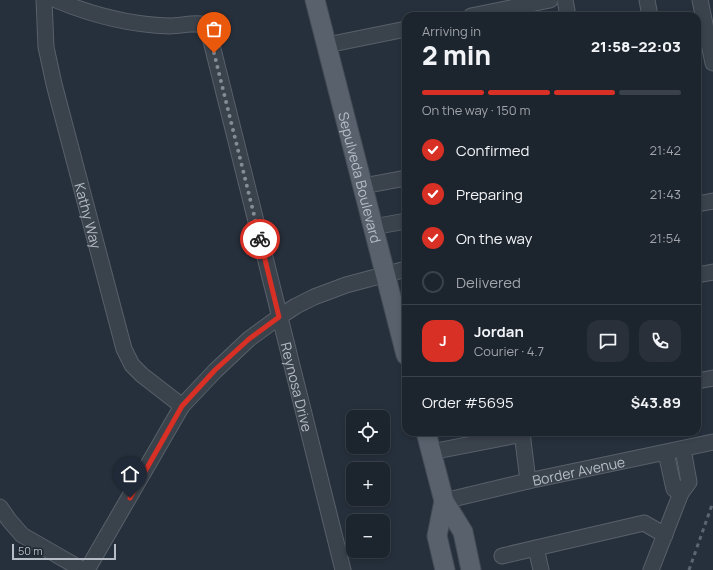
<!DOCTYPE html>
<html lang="en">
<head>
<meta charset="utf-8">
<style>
  :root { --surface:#1c242d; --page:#293039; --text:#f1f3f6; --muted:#a0a4aa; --line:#3a4149; --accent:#d93025 }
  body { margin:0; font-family:Manrope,sans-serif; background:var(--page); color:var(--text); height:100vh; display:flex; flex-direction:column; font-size:15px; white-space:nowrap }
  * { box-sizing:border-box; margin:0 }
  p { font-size:13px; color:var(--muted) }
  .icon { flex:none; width:22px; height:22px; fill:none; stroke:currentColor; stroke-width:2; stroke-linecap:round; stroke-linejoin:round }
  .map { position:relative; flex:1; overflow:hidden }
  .side { position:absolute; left:402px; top:12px; width:299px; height:424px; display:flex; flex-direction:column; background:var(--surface); border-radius:12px; box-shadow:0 2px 6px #0003,0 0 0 1px var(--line) }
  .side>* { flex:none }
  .controls { position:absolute; left:346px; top:410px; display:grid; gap:8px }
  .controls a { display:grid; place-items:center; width:44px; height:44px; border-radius:8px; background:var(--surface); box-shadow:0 2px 6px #0003,0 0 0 1px var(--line); font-size:20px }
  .scale { position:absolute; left:12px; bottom:10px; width:104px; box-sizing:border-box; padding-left:4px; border:2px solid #b6bdc7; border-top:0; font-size:11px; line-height:14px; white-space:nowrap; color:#b6bdc7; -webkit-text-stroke:3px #1f2731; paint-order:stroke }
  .pin { position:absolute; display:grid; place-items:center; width:34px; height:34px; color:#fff; margin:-41px -17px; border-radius:50% 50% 50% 0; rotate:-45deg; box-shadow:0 0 4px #0007 }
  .pin .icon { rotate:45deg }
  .courier { position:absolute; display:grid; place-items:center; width:40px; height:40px; margin:-20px; border:3px solid #d93025; border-radius:50%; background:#fff; color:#222; box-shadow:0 1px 5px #0007 }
  .head em { font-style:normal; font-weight:800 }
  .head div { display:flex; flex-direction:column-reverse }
  .head { display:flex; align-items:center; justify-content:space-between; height:68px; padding:0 20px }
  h1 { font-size:26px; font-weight:800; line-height:30px }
  .bar { display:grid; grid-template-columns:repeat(4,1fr); gap:6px 4px; align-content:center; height:48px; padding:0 20px }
  .bar i { height:5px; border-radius:3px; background:var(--line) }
  .bar .on { background:var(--accent) }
  .bar p { grid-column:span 4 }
  .line { display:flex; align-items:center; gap:10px; padding:0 20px; border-top:1px solid var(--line) }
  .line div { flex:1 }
  .round { display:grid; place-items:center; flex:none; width:42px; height:42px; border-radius:12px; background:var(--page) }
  ol { padding:0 20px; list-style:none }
  li { display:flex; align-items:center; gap:12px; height:44px }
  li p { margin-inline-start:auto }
  li .icon { padding:4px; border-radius:50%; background:var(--accent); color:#fff; stroke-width:4 }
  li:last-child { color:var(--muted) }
  li i { width:22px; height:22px; border:2px solid var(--line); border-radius:50% }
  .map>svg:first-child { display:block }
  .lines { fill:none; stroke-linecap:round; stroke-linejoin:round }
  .minor-casing { stroke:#58606a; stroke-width:17 }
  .major-casing { stroke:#434b55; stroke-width:21 }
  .minor { stroke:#3a424c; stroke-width:15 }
  .major { stroke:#58616c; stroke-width:19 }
  .rail { stroke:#5c6673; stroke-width:3; stroke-dasharray:4 4; stroke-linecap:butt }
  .done { stroke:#848c96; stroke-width:4; stroke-dasharray:0 7.2 }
  .route { stroke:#d93025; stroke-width:5 }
  .labels { text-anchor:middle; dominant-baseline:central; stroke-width:4; stroke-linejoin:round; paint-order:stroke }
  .street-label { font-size:14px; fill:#b6bdc7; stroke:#1f2731 }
</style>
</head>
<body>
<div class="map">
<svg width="713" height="570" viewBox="0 0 713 570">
  <rect width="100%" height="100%" fill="#26303c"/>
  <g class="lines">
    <g class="minor-casing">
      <g id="minor">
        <path id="s1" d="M44 0 46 47 54 84 124 349 132 365 142 375 182 406"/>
        <path id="s2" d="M56 0C92 15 131 25 170 26 180 26 190 23 201 24L210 37 343 570"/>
        <path d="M565 0 568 16"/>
        <path d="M647 0 650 16"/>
        <path d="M700 0 713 63"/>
        <path d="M471 16 550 0"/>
        <path d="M327 45 406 29"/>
        <path d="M363 186 406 178"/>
        <path d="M697 204 713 201"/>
        <path d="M373 227 406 221"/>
        <path d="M697 275 713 272"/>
        <path d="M697 381 713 378"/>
        <path d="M522 432 528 481"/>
        <path d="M431 452 523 434"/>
        <path d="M666 453 674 489 681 493"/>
        <path id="s3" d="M444 501 528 481 713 442"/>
        <path d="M0 507 9 520 22 535 83 570"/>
        <path d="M536 548 644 523 665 535"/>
        <path d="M502 556 536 548 541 570"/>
        <path d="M87 570 182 406 215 371 249 339 279 317 296 306 314 297 346 285 406 269"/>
        <path d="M651 570 681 493 689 482 683 449"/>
      </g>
    </g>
    <g class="major-casing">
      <g id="major">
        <path id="s4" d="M315 0 406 355"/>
        <path d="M426 432 444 501 463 532 471 570"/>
        <path d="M444 501 437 536 445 570"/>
      </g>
    </g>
    <use href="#minor" class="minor"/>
    <use href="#major" class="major"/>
    <path class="rail" d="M689 570 713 502"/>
  </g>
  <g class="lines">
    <path class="done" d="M214 53 260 239"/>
    <path class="route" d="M130 498 182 406 215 370 249 339 279 317 260 239"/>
  </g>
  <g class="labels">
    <g class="street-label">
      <text stroke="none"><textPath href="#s4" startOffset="183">Sepulveda Boulevard</textPath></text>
      <text stroke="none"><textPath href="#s1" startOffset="221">Kathy Way</textPath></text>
      <text stroke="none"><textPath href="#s2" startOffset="525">Reynosa Drive</textPath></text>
      <text stroke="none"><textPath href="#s3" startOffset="138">Border Avenue</textPath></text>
    </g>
  </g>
</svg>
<div class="controls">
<a><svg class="icon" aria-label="locate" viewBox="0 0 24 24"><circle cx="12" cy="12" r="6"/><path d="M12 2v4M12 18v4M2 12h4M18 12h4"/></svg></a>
<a>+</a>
<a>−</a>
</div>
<div class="scale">50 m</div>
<div class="pin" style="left:214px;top:53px;background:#ea580c"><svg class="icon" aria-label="bag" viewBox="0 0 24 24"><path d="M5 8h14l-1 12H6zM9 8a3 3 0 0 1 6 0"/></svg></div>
<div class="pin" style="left:130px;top:498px;background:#1f2937"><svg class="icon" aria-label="home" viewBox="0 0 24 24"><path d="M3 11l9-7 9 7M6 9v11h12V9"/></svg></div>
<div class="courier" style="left:260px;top:239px"><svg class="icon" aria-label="bike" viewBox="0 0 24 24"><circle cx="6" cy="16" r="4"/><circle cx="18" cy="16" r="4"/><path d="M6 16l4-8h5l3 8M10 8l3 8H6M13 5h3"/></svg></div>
<section class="side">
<div class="head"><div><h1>2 min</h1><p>Arriving in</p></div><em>21:58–22:03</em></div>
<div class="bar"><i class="on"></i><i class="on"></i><i class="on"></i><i></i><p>On the way · 150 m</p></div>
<ol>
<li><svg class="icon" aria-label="check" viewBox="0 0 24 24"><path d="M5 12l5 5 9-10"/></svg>Confirmed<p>21:42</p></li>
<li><svg class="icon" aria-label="check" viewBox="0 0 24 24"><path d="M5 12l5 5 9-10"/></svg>Preparing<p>21:43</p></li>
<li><svg class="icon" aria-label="check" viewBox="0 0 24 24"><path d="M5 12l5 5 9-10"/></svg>On the way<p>21:54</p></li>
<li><i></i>Delivered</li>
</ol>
<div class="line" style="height:72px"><b class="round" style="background:var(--accent);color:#fff">J</b><div><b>Jordan</b><p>Courier · 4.7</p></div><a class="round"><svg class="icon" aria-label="chat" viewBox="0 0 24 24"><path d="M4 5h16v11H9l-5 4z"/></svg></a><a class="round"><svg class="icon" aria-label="phone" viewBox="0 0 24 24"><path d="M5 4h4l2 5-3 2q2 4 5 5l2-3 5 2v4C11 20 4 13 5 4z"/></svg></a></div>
<div class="line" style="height:52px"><div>Order #5695</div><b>$43.89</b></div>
</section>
</div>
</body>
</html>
